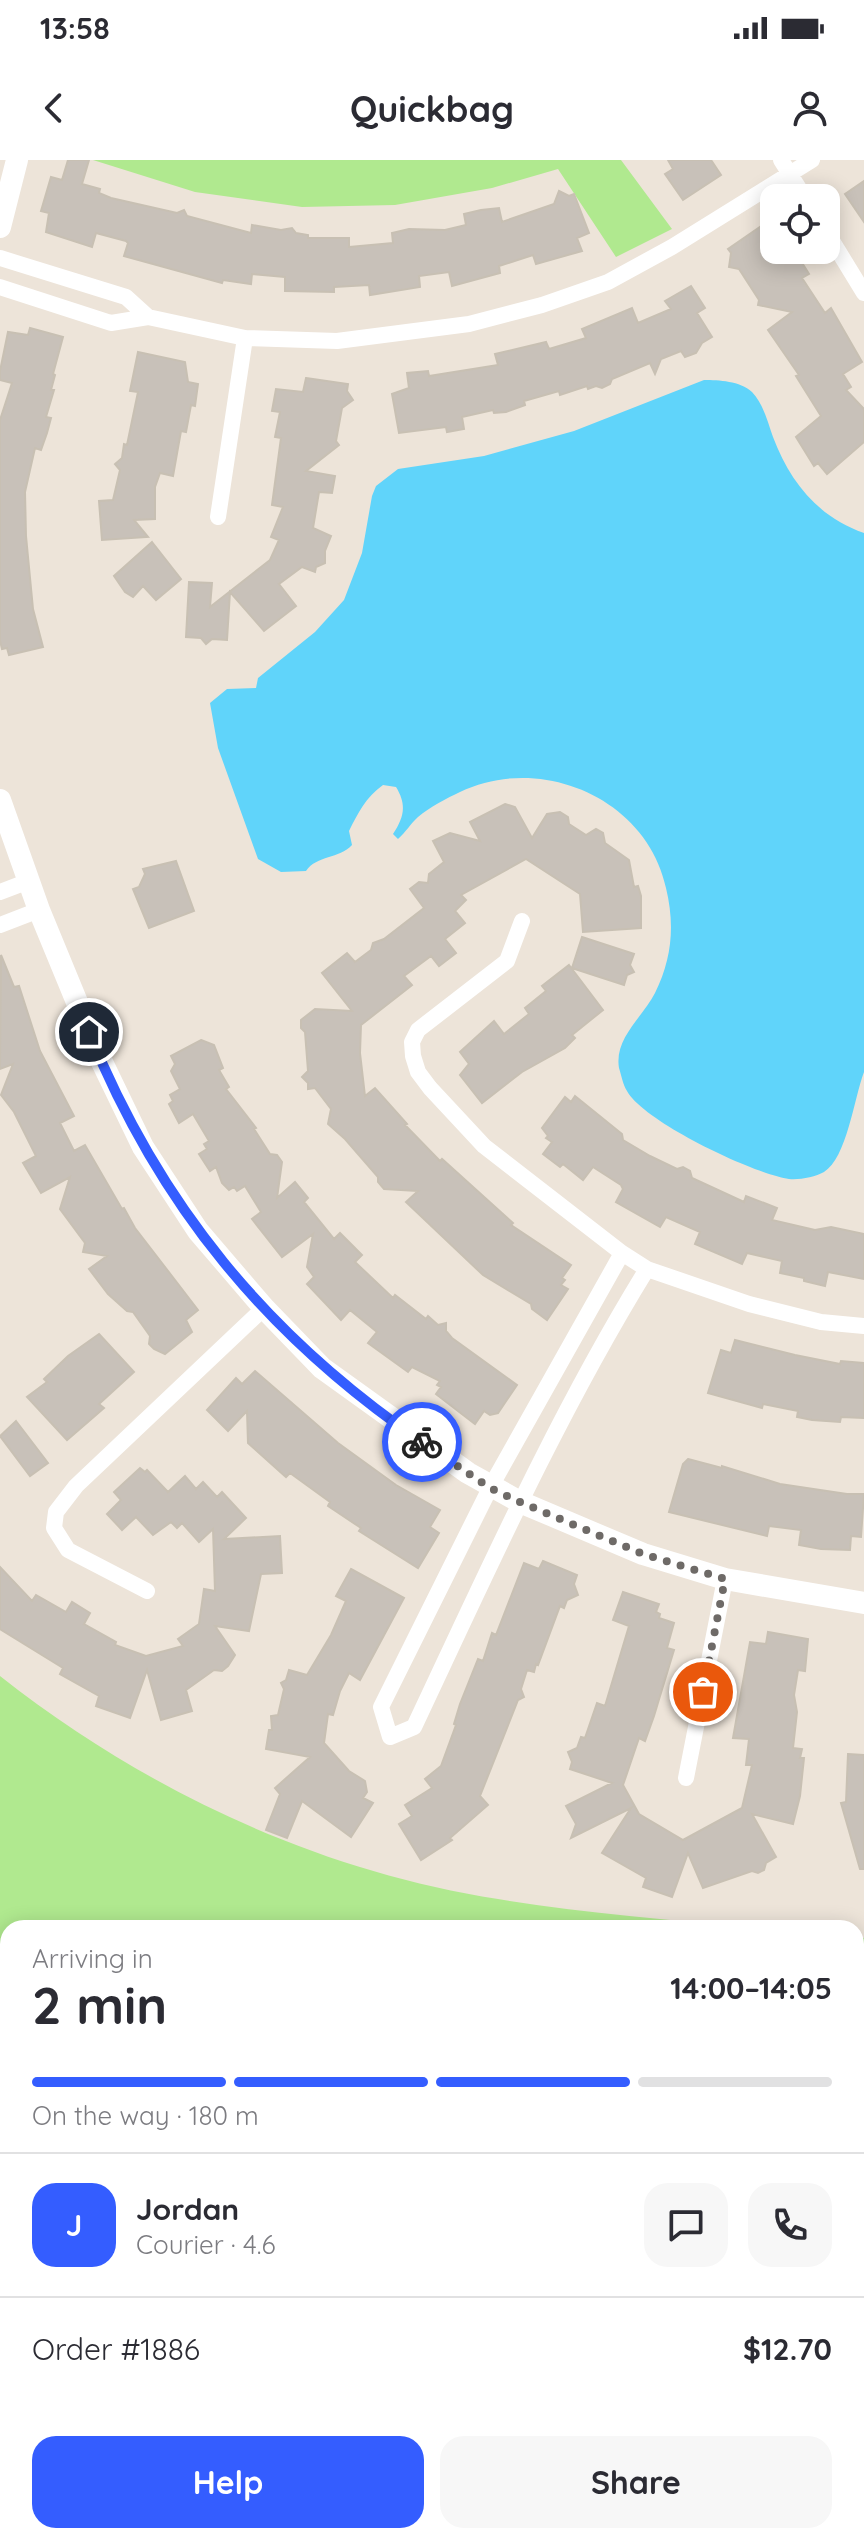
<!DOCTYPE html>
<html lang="en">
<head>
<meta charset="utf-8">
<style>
  :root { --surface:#fff; --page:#f7f7f7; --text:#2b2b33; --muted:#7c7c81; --line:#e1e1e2; --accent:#345dff }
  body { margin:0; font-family:Quicksand,sans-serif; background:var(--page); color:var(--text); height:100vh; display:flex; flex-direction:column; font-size:30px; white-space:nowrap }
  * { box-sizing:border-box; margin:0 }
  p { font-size:26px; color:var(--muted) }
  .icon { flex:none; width:44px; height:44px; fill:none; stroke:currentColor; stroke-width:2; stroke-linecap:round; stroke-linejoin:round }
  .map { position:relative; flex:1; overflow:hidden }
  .drawer { position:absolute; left:0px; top:1760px; width:864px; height:624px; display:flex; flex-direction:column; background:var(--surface); border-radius:24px 24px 0 0; box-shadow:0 4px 20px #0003 }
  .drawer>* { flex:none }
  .controls { position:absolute; left:760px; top:24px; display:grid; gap:16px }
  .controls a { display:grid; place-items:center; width:80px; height:80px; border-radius:16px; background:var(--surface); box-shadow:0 4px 20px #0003; font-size:40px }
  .pin { position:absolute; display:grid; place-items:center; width:68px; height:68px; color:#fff; margin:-34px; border:4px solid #fff; border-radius:50%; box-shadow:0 2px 8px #0007 }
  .courier { position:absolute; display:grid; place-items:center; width:80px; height:80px; margin:-40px; border:6px solid #345dff; border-radius:50%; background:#fff; color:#222; box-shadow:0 2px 10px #0007 }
  .overview em { font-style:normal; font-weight:700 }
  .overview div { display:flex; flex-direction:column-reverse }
  .overview { display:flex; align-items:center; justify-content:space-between; height:136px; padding:0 32px }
  h1 { font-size:52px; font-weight:700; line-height:60px }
  .bar { display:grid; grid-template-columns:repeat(4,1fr); gap:12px 8px; align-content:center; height:96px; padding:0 32px }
  .bar i { height:10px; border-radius:6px; background:var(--line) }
  .bar .current { background:var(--accent) }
  .bar p { grid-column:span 4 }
  .line { display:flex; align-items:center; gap:20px; padding:0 32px; border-top:2px solid var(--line) }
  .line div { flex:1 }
  .round { display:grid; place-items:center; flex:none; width:84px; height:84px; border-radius:24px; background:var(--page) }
  .primary-button { display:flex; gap:16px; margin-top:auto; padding:16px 32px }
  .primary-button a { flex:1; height:92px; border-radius:24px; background:var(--accent); color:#fff; font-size:32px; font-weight:700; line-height:92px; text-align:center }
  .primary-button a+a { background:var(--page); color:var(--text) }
  .status { display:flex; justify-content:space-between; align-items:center; height:56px; padding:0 40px; background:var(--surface); direction:ltr }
  .status svg { height:22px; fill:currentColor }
  header { display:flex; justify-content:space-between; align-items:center; height:104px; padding:0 32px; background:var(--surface); font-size:36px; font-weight:700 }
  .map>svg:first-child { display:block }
  .green { fill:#b0e98f }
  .water { fill:#60d4fa }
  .building { fill:#c8c1b9; stroke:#c8c0b3; stroke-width:2 }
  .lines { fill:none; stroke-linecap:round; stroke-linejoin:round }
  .street { stroke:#fff; stroke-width:16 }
  .secondary { stroke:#fff; stroke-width:22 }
  .highway { stroke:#ff9952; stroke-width:28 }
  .done { stroke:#6e6a67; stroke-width:8; stroke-dasharray:0 14.4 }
  .route { stroke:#345dff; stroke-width:10 }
</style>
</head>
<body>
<div class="status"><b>13:58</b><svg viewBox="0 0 49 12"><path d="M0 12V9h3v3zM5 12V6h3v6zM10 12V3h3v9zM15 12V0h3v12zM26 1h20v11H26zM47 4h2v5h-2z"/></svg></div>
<header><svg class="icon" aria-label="back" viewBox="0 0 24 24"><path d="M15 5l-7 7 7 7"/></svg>Quickbag<svg class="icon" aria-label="person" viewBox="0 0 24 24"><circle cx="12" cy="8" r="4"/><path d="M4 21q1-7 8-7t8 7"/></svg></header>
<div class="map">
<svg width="864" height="2384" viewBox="0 0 864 2384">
  <rect width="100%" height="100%" fill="#ede4d9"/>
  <path class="green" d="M93 0H621L672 69 616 97 558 9 492 28 395 45 302 47 195 32Z
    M0 1516C145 1630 315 1710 498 1739 582 1753 667 1759 751 1768H8V2376H856V1777L864 1778V2384H0Z"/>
  <path class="water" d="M704 220C719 220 740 221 752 232 763 243 768 263 773 277 790 322 818 357 864 373V912C854 938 847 998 824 1012 815 1017 800 1020 789 1019 754 1014 644 962 627 931 623 925 621 914 619 908 614 878 643 857 655 833 672 799 675 765 666 728 647 638 540 593 460 632 447 638 430 647 418 657 411 663 406 672 398 679L393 674C404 657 407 645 396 627L383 625C366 637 358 653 349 671L352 685C339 699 317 695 306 711L281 712 258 699 218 588 210 543 227 529 256 528 258 518 315 472 344 440 362 393 372 336 376 326 398 309 484 296 574 271Z
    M856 2183 864 2189V2314H856Z"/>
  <path class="building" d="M68 0H89L82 24 100 29 99 33 111 38 177 53 184 50 187 56 251 73 252 65 281 70 292 68 296 73 308 75V78H349V87L393 83 392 73 409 69 445 70 466 65 464 54 481 50 499 48 502 62 554 44 559 31 569 36 574 34 589 73 577 78 582 91 536 104 533 95 499 106 500 113 452 126 449 112 419 116 420 127 370 135 369 125 334 127V132L285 131V117L252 114 251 124 223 120 222 123 124 96 128 83 126 81 96 73 92 87 46 72 49 53 41 51 51 17 62 20Z
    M668 0H711L721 15 683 40 665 14 673 9Z
    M864 21V62L845 34Z
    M760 67 766 76 774 71V90H794L809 114 802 118 825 153 831 148 862 202 843 214 851 227 846 230 864 249V282L827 314 818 303 814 306 796 277 821 256 796 216 799 215 768 170 792 152 758 145 759 140 739 109 729 107 731 93 728 89Z
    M691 126 705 148 697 153 712 177 702 183 696 193 685 197 681 191 661 199 655 214 650 203 612 219 610 224 602 228 596 226 588 229 587 226 560 235 559 231 524 241 525 245 506 252 494 253 493 250 462 257 464 269 447 272 446 267 399 273 392 234 409 228 407 213 428 211 429 216 498 205 495 194 546 182 549 189 586 178 582 169 632 148 638 163 671 149 665 141Z
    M30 168 63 177 53 214 55 215 51 230H54L46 257 51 258 47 273 41 290 35 288 25 332 26 376 33 449 43 487 9 495 7 488 2 489 0 481V260L12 223 0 220V211L8 172 28 175Z
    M138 192 185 202 188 222 198 224 195 246 191 245 186 272 181 271 173 316 160 313 155 327V359L134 360 148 377 102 380 99 341 113 340 120 310 115 304 122 298 124 284 127 285 138 232 130 231Z
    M306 218 348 224 347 231 353 240 342 248 336 281 339 285 306 311 335 316 332 333 319 332 313 368 331 376 325 391V403L316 407 315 412 302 407 279 424 296 446 264 471 230 432 227 480 212 479 206 484 201 478 186 477 189 422 212 423 210 447 270 400 279 380 271 377 283 347 272 345 281 278 275 277 280 252 272 251 276 229 303 232Z
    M152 382 181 419 156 440 143 426 133 437 125 432 114 416Z
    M505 644 515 647 532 678 547 654 560 652 568 657 569 664 586 675 596 669 603 673 605 683 629 700 634 727 638 726 641 736V768L583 772 580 734 526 699 461 735 466 740 455 751 465 763 445 779 456 793 439 806 431 796 404 816 412 825 361 865 360 893 365 936 375 928 407 964 405 965 440 1001 442 999 513 1063 511 1065 571 1105 562 1118 565 1120 561 1125 568 1129 547 1160 532 1149 531 1144 483 1115 406 1042 418 1031 384 1029 378 1022V1017L345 979 328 964 331 949 315 928 308 929V923L302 917 308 911 305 872 301 868V860L315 849 352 851 322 813 347 793 355 802 371 790 373 783 384 779 424 748 410 729 419 722 428 723 429 714 444 702 433 681 450 673 480 681 470 662Z
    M176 701 194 751 149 768 133 729 139 727 145 714 143 709Z
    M582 777 634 794 630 805 634 812 627 815 624 825 572 808Z
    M1 795 14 827 19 826 40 891 74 956 60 963 74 991 85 985 122 1049 124 1048 135 1068 198 1150 186 1160 192 1172 165 1194 154 1189 149 1184 150 1176 133 1152 127 1151 108 1134 89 1109 107 1096 83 1092 85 1083 60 1049 70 1017 41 1033 23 1003 36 996 14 952 1 935 13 904 0 909Z
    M569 805 603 850 572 875 575 878 565 888 522 912 482 943 460 915 469 904 460 892 494 861 504 874 529 854 525 848 546 831 542 826Z
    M201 880 214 885 223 908 219 910 229 927 226 929 256 968 254 969 270 994 277 995 282 1002 277 1038 295 1022 308 1038 304 1042 334 1079 340 1073 362 1095 355 1102 393 1138 395 1135 426 1159 428 1156 438 1165 446 1163V1171L452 1178 517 1225 498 1253 490 1255 484 1251 475 1264 436 1234 441 1227 437 1225 440 1221 412 1207 408 1212 368 1183 377 1172 350 1150 341 1160 307 1124 314 1117 307 1107 313 1074 282 1097 252 1059 261 1052 245 1026 237 1031 234 1027 229 1030 222 1023 216 1007 210 1011 199 994 207 989 204 984 209 981 193 954 179 963 169 944 173 941 170 935 180 929 171 911 175 904 171 896Z
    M575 936 622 974 623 980 650 996 677 1009 683 1007 690 1011 692 1018 744 1042 746 1036 777 1048 772 1060 815 1070 831 1067 864 1074V1119L828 1112 825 1126 804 1121V1118L780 1113 782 1101 747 1093 742 1104 695 1084 700 1072 666 1057 660 1067 616 1042 623 1029 621 1025 593 1007 583 1020 563 1004 560 1007 543 994 552 982 546 978 548 976 542 968 565 937 571 942Z
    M99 1174 134 1212 99 1244 104 1248 67 1280 27 1237 47 1222 44 1219 68 1196Z
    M735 1180 795 1195 840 1204 841 1201 864 1203V1258L841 1257 840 1262 812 1260 797 1257 798 1251 763 1244 762 1248 708 1233 721 1190 731 1193Z
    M255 1211 338 1283 396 1325 440 1350 430 1367 439 1373 418 1408 359 1371 361 1368 328 1346 330 1342 290 1313 286 1317 248 1283 247 1251 228 1271 207 1250 236 1218 242 1224Z
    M16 1261 48 1303 30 1316 0 1276Z
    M688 1299 722 1308V1306L780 1324 847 1334H864L861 1377 851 1376 850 1390 821 1389 799 1385 801 1370 769 1366 767 1376 669 1352 683 1304Z
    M140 1308 145 1312 147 1310 168 1332 185 1316 196 1329 203 1322 217 1337 222 1332 246 1358 224 1379 280 1376 282 1413 261 1414 249 1471 215 1466 235 1495 228 1506 222 1511 214 1510 186 1530 192 1551 161 1560 147 1510 130 1558 96 1546 99 1536 60 1514 63 1508 0 1469V1407L32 1441 36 1435 66 1452 72 1442 90 1453 84 1464 116 1482 115 1485 146 1496 183 1486 178 1479 199 1464 204 1429 215 1431 213 1369 199 1382 182 1363 177 1368 171 1362 153 1375 136 1357 122 1370 107 1354 121 1340 114 1332Z
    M543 1401 577 1415 574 1424 578 1435 567 1440 564 1448 560 1446 538 1505 536 1504 534 1512 527 1510 521 1529 524 1537 518 1540 480 1636 488 1645 450 1678 452 1680 421 1700 399 1664 412 1656 405 1645 432 1628 425 1619 441 1606 456 1565 454 1564 460 1544 478 1499 483 1501 492 1473 496 1475 524 1403 539 1409Z
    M351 1409 404 1438 360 1520 349 1513 340 1531 333 1555 328 1554 324 1583 349 1611 365 1621 367 1632 363 1638 373 1643 351 1677 302 1641 287 1678 266 1670 280 1634 275 1628 310 1597 266 1589 269 1570H272L271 1556 278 1555 284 1529 281 1523 286 1520 289 1510 307 1515 331 1475 346 1441 336 1436Z
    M623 1432 659 1444 656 1452 660 1454 659 1458 674 1463 667 1488 674 1490 654 1556 645 1581 639 1578 623 1625 639 1654 683 1680 742 1648 752 1605H746L749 1579 733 1578 750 1482 766 1484 768 1472 808 1479 805 1511 798 1510 794 1535 797 1552 793 1588 802 1589 800 1598H804L800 1636 793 1664 752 1654 776 1697 766 1703 764 1710 758 1713 752 1711 703 1728 688 1693 672 1737 643 1727 646 1718 602 1693 631 1648 571 1678 576 1664 566 1646 612 1623 570 1609 572 1602 568 1592 577 1588 581 1577 585 1578 597 1543 605 1546 629 1466 613 1460Z
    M848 1594 864 1595V1709H860L841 1643 846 1642Z"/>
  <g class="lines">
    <path class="street" d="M781 0 805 38
      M826 71 864 133
      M0 98 126 137 148 157
      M0 127 111 163 148 157 245 178 337 181 469 164 542 145 608 122 672 87 812 0
      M218 357 245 178
      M0 732 29 721
      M522 761 507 801 418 870 412 882 413 896 418 912 430 928 484 986 622 1093 647 1109 749 1144 821 1162 864 1166
      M0 765 39 750
      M622 1093 490 1328 381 1547 390 1577 414 1567C487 1412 557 1255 647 1109
      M147 1431 68 1390 54 1368 56 1352 76 1326 264 1148
      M686 1618 725 1419"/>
    <path class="secondary" d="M0 67 17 0
      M0 640 39 750 100 898 143 987 198 1071 264 1148 322 1208 468 1313 520 1342 643 1394 725 1419 864 1443"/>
    <path class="highway" d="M0 2085 8 2091
      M0 2147 8 2152
      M363 2376 377 2384"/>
  </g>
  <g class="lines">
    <path class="done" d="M422 1282 490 1328 520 1342 643 1394 725 1419 703 1532"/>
    <path class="route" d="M89 872C159 1045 267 1176 422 1282"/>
  </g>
</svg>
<div class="controls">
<a><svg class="icon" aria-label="locate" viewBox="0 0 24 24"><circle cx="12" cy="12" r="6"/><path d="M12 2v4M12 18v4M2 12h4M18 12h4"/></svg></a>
</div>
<div class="pin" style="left:703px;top:1532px;background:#ea580c"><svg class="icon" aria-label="bag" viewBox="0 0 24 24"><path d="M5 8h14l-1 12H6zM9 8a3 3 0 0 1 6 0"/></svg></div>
<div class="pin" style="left:89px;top:872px;background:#1f2937"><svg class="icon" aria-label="home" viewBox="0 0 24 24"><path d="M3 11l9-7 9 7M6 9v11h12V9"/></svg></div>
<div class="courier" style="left:422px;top:1282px"><svg class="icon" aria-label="bike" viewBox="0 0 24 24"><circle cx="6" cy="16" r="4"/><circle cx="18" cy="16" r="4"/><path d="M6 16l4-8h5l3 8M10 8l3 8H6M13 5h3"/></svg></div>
<section class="drawer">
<div class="overview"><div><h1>2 min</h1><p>Arriving in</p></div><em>14:00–14:05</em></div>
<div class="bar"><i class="current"></i><i class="current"></i><i class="current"></i><i></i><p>On the way · 180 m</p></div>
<div class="line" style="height:144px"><b class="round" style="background:var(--accent);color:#fff">J</b><div><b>Jordan</b><p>Courier · 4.6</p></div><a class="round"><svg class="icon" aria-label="chat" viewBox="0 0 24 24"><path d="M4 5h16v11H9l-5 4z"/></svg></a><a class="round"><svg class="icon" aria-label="phone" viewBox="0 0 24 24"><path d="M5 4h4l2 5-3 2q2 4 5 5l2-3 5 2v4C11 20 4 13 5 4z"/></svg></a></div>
<div class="line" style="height:104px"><div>Order #1886</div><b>$12.70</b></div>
<div class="primary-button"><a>Help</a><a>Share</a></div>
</section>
</div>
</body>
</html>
